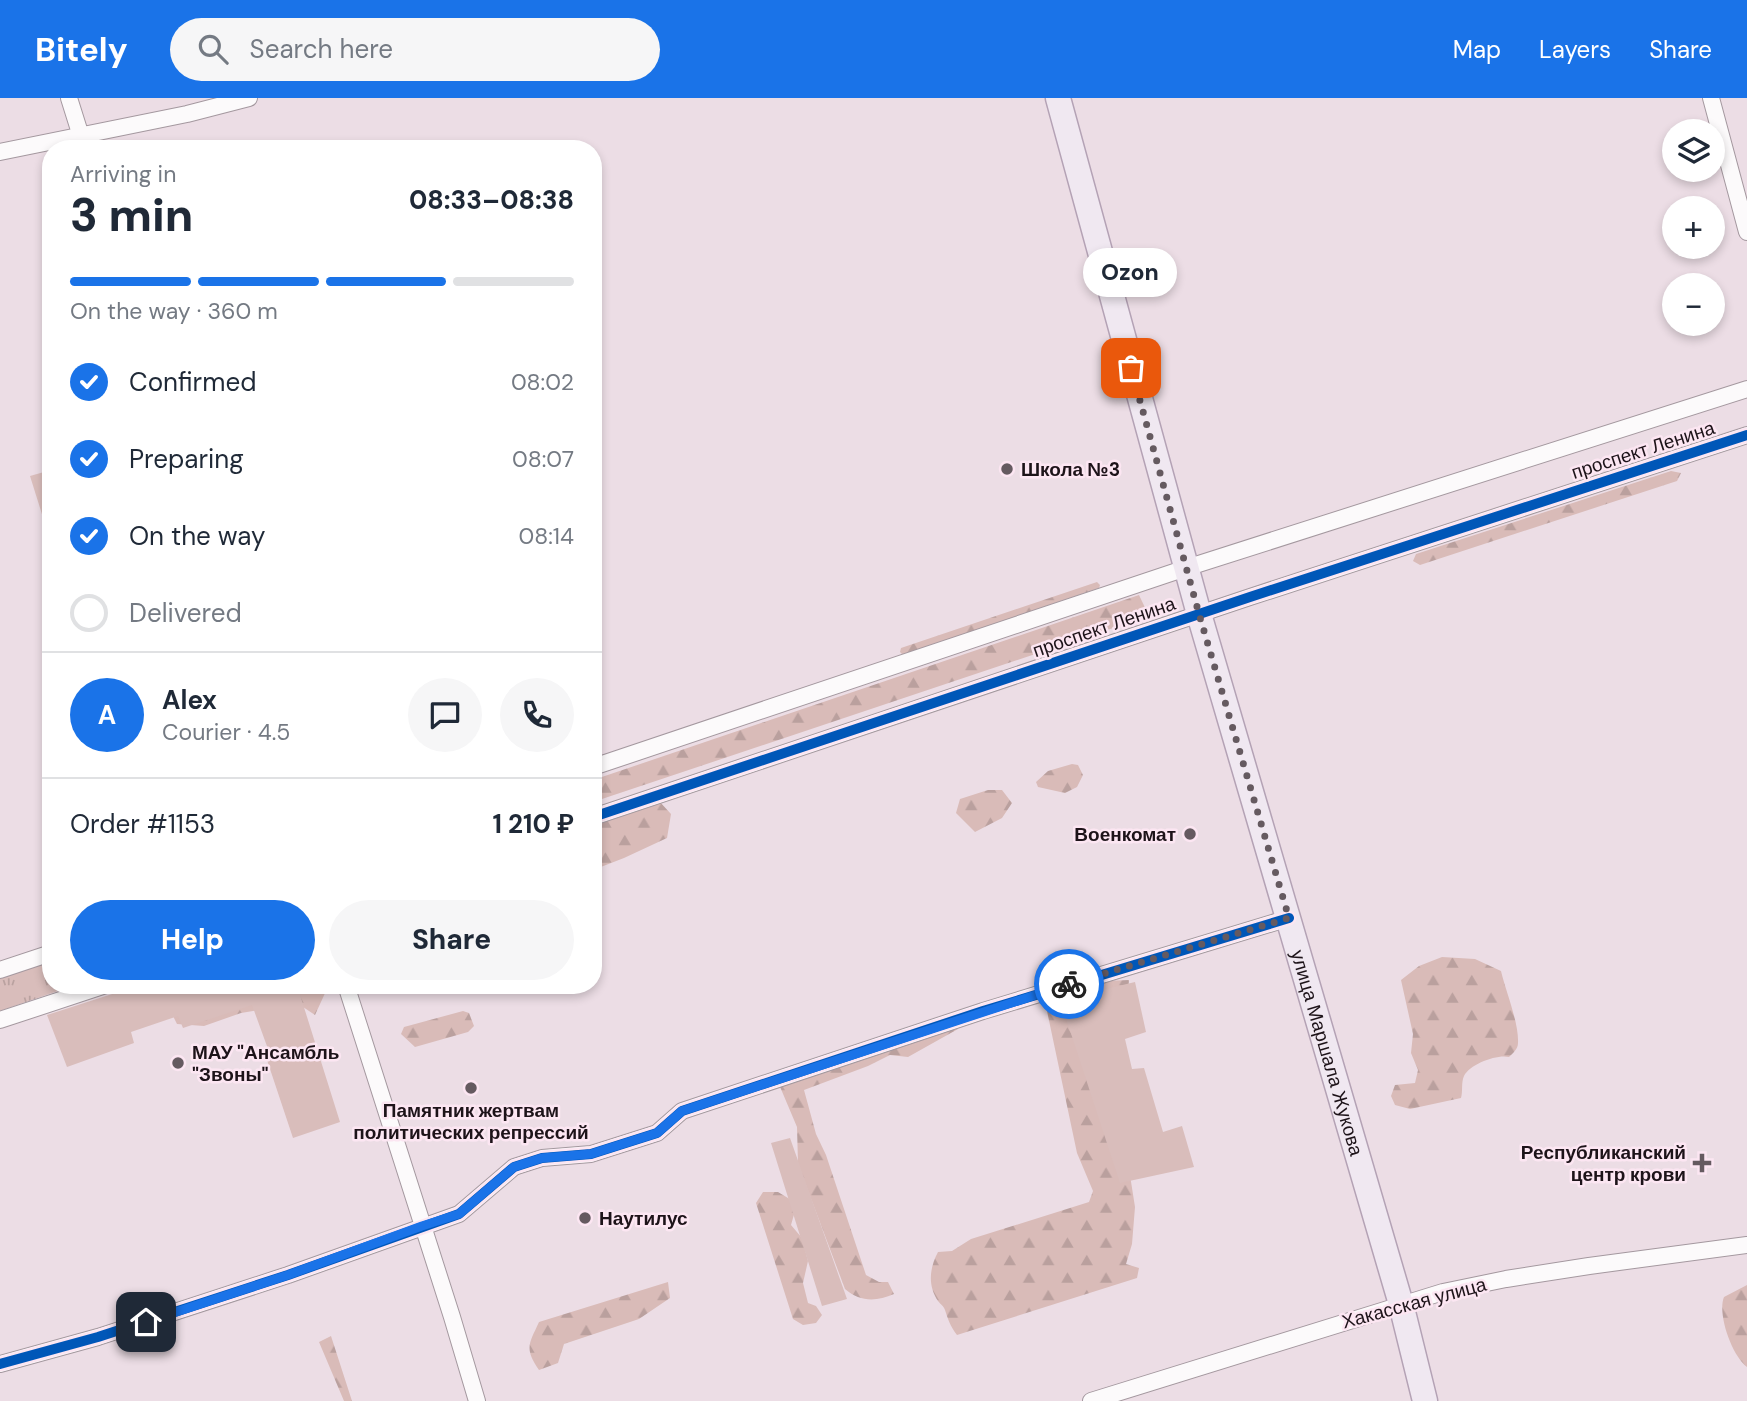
<!DOCTYPE html>
<html lang="en">
<head>
<meta charset="utf-8">
<style>
  :root { --surface:#fff; --page:#f6f6f7; --text:#1f2937; --muted:#747a83; --line:#e0e1e3; --accent:#1a73e8 }
  body { margin:0; font-family:"DM Sans",sans-serif; background:var(--page); color:var(--text); height:100vh; display:flex; flex-direction:column; font-size:26px; white-space:nowrap }
  * { box-sizing:border-box; margin:0 }
  p { font-size:23px; color:var(--muted) }
  .icon { flex:none; width:38px; height:38px; fill:none; stroke:currentColor; stroke-width:2; stroke-linecap:round; stroke-linejoin:round }
  .map { position:relative; flex:1; overflow:hidden }
  .sheet { position:absolute; left:42px; top:42px; width:560px; height:854px; display:flex; flex-direction:column; background:var(--surface); border-radius:28px; box-shadow:0 4px 10px #0003 }
  .sheet>* { flex:none }
  .buttons { position:absolute; left:1662px; top:21px; display:grid; gap:14px }
  .buttons a { display:grid; place-items:center; width:63px; height:63px; border-radius:50%; background:var(--surface); box-shadow:0 4px 10px #0003; font-size:35px }
  .pin { position:absolute; display:grid; place-items:center; width:60px; height:60px; color:#fff; margin:-30px; border-radius:14px; box-shadow:0 4px 10px #0006 }
  .courier { position:absolute; display:grid; place-items:center; width:70px; height:70px; margin:-35px; border:5px solid #1a73e8; border-radius:50%; background:#fff; color:#222; box-shadow:0 2px 9px #0007 }
  .bubble { position:absolute; height:49px; border-radius:24px; background:var(--surface); box-shadow:0 4px 10px #0003; font-size:23px; font-weight:800; line-height:49px; text-align:center }
  .overview em { font-style:normal; font-weight:800 }
  .overview div { display:flex; flex-direction:column-reverse }
  .overview { display:flex; align-items:center; justify-content:space-between; height:119px; padding:0 28px }
  h1 { font-size:46px; font-weight:800; line-height:52px }
  .bar { display:grid; grid-template-columns:repeat(4,1fr); gap:10px 7px; align-content:center; height:84px; padding:0 28px }
  .bar i { height:9px; border-radius:5px; background:var(--line) }
  .bar .active { background:var(--accent) }
  .bar p { grid-column:span 4 }
  .line { display:flex; align-items:center; gap:18px; padding:0 28px; border-top:2px solid var(--line) }
  .line div { flex:1 }
  .round { display:grid; place-items:center; flex:none; width:74px; height:74px; border-radius:37px; background:var(--page) }
  ol { padding:0 28px; list-style:none }
  li { display:flex; align-items:center; gap:21px; height:77px }
  li p { margin-inline-start:auto }
  li .icon { padding:7px; border-radius:50%; background:var(--accent); color:#fff; stroke-width:4 }
  li:last-child { color:var(--muted) }
  li i { width:38px; height:38px; border:4px solid var(--line); border-radius:50% }
  .primary-button { display:flex; gap:14px; margin-top:auto; padding:14px 28px }
  .primary-button a { flex:1; height:80px; border-radius:42px; background:var(--accent); color:#fff; font-size:28px; font-weight:800; line-height:80px; text-align:center }
  .primary-button a+a { background:var(--page); color:var(--text) }
  header { display:flex; align-items:center; gap:42px; box-sizing:border-box; height:98px; padding:0 35px; background:var(--accent); color:#fff }
  header strong { font-size:33px }
  nav { display:flex; gap:38px; margin-inline-start:auto; font-size:24px }
  .search { width:490px; height:63px; background:var(--page); display:flex; align-items:center; gap:18px; box-sizing:border-box; padding:0 24px; border-radius:38px; color:var(--muted); font-size:26px }
  .map>svg:first-child { display:block }
  .grass { fill:url(#grass-tufts) }
  .forest { fill:url(#forest-firs) }
  .green { fill:#d9bdbb }
  .lines { fill:none; stroke-linecap:round; stroke-linejoin:round }
  .street-casing { stroke:#a4989f; stroke-width:18 }
  .primary-casing { stroke:#b4a2b5; stroke-width:27 }
  .street { stroke:#fcfafb; stroke-width:16 }
  .primary { stroke:#f0e8f1; stroke-width:24 }
  .cycleway-casing { stroke:#fce6f2; stroke-width:15 }
  .cycleway { stroke:#0057b8; stroke-width:10 }
  .done { stroke:#655a60; stroke-width:7; stroke-dasharray:0 12.6 }
  .route { stroke:#1a73e8; stroke-width:9 }
  .poi-dot { fill:#655a60; stroke:#fce6f2; stroke-width:2.5 }
  .labels { text-anchor:middle; dominant-baseline:central; stroke-width:5; stroke-linejoin:round; paint-order:stroke }
  .street-label { font-size:19px; fill:#1d1319; stroke:#fce6f2 }
  .poi-label { font-size:19px; font-weight:bold; fill:#1d1319; stroke:#fce6f2; text-anchor:start }
</style>
</head>
<body>
<header>
<strong>Bitely</strong>
<div class="search"><svg class="icon" aria-label="search" viewBox="0 0 24 24"><circle cx="10" cy="10" r="6"/><path d="M15 15l6 6"/></svg>Search here</div>
<nav><a>Map</a><a>Layers</a><a>Share</a></nav>
</header>
<div class="map">
<svg width="1747" height="1303" viewBox="0 0 1747 1303">
  <defs>
    <pattern id="grass-tufts" width="24" height="20" patternUnits="userSpaceOnUse" patternTransform="scale(1.75)"><rect width="24" height="20" fill="#d9bdbb"/><path d="M3 7l-1-3M5 7V3M7 7l1-3M15 17l-1-3M17 17v-4M19 17l1-3" fill="none" stroke="#baa2a0"/></pattern>
    <pattern id="forest-firs" width="22" height="20" patternUnits="userSpaceOnUse" patternTransform="scale(1.75)"><rect width="22" height="20" fill="#d9bbb8"/><path d="M5 1l3.5 6h-7zM16 11l3.5 6h-7z" fill="#baa09e"/></pattern>
  </defs>
  <rect width="100%" height="100%" fill="#ecdde5"/>
  <path class="grass" d="M51 862V887H75L0 913V879Z"/>
  <path class="forest" d="M1671 373 1681 375 1677 383 1420 467 1413 463 1416 456Z
    M1097 484 1100 487 1099 490 903 557 900 554 901 550Z
    M1139 497 1149 518 593 704V682Z
    M1072 666 1078 667 1083 677 1077 689 1065 695 1038 689 1036 684 1048 673Z
    M988 692H1002L1012 705 1002 720 975 734 956 715 960 701Z
    M659 703 671 716 667 740 624 760 593 772V724Z
    M1442 859 1475 861 1501 873C1506 894 1519 925 1518 945 1518 951 1513 955 1509 959 1497 956 1470 966 1464 978 1461 984 1463 994 1461 1000L1410 1011 1395 1007 1391 998 1395 987 1415 985 1418 972 1411 955 1413 936 1401 882 1419 868Z
    M1129 882 1127 906H1103L1135 1109 1132 1146 1126 1166 1139 1170 1137 1180 957 1237C950 1228 948 1221 945 1212 943 1207 941 1207 938 1203 927 1187 930 1169 938 1154L952 1153 971 1141 1089 1104 1093 1093 1077 1055 1047 913 1060 892 1078 884Z
    M325 887 326 893 315 917 291 901 265 911 241 915 204 928 177 926 169 910 164 888Z
    M463 913 469 915 474 928 468 934 415 949 401 936 404 929Z
    M956 925 958 931 908 959 890 957 868 968 804 992 816 1036 826 1057 866 1177 879 1184H888L894 1196C876 1204 860 1204 845 1191L798 1066 797 1029 778 984Z
    M763 1094H778L793 1103 795 1113 791 1127 802 1140 808 1163 803 1185 808 1205 816 1208 822 1217 816 1225 803 1227 793 1221 756 1105Z
    M668 1184 670 1200 639 1221 564 1246 558 1265 539 1272C524 1250 529 1246 539 1224Z
    M1747 1187V1269C1732 1258 1717 1216 1724 1199Z
    M331 1238 352 1303H344L319 1244Z"/>
  <path class="green" d="M51 372V445L30 378Z
    M1135 884 1146 934 1125 941 1132 971 1144 970 1163 1034 1182 1028 1194 1069 1120 1085 1060 902Z
    M140 887H297L340 1024 293 1040 264 953 268 951 252 907 183 930 178 918 131 934 134 945 67 969 47 917Z
    M790 1040 847 1201 822 1208 771 1045Z"/>
  <g class="lines">
    <g class="street-casing">
      <path id="street" d="M69 0 85 51
        M1711 0 1747 134
        M0 54 187 16 249 0
        M593 669 1186 470 1747 291
        M593 719 1250 499 1747 337
        M0 872 51 855
        M346 887 452 1219 477 1303
        M0 922 106 887
        M0 1266 98 1239 288 1177 459 1116 514 1069 542 1060 591 1056 657 1035 682 1013 983 913 1289 820
        M1091 1303 1443 1194 1506 1181 1589 1168 1747 1147"/>
    </g>
    <g class="primary-casing">
      <g id="primary">
        <path id="s1" d="M1058 0 1199 516 1401 1206 1425 1303"/>
      </g>
    </g>
    <use href="#street" class="street"/>
    <use href="#primary" class="primary"/>
    <g class="cycleway-casing">
      <path id="cycleway" d="M593 719 1250 499 1747 337
        M0 1266 98 1239 288 1177 459 1116 514 1069 542 1060 591 1056 657 1035 682 1013 983 913 1289 820"/>
    </g>
    <use href="#cycleway" class="cycleway"/>
  </g>
  <g class="lines">
    <path class="done" d="M1069 886 1289 820 1199 516 1131 270"/>
    <path class="route" d="M146 1224 288 1177 422 1128 459 1116 514 1069 542 1060 591 1056 657 1035 682 1013 1069 886"/>
  </g>
  <g class="poi-dot">
    <circle cx="1007" cy="371" r="7"/>
    <circle cx="1190" cy="736" r="7"/>
    <circle cx="178" cy="965" r="7"/>
    <circle cx="471" cy="990" r="7"/>
    <path d="M1698.5 1054.5h7v7h7v7h-7v7h-7v-7h-7v-7h7z"/>
    <circle cx="585" cy="1120" r="7"/>
  </g>
  <g class="labels">
    <g class="street-label">
      <text transform="translate(1643 352) rotate(-18)">проспект Ленина</text>
      <text transform="translate(1104 529) rotate(-19)">проспект Ленина</text>
      <text stroke="none"><textPath href="#s1" startOffset="992">улица Маршала Жукова</textPath></text>
      <text transform="translate(1414 1205) rotate(-15)">Хакасская улица</text>
    </g>
    <g class="poi-label">
      <text x="1021" y="371">Школа №3</text>
      <text x="1176" y="736" text-anchor="end">Военкомат</text>
      <text x="192" y="954">МАУ "Ансамбль<tspan x="192" dy="22">"Звоны"</tspan></text>
      <text x="471" y="1012" text-anchor="middle">Памятник жертвам<tspan x="471" dy="22">политических репрессий</tspan></text>
      <text x="1686" y="1054" text-anchor="end">Республиканский<tspan x="1686" dy="22">центр крови</tspan></text>
      <text x="599" y="1120">Наутилус</text>
    </g>
  </g>
</svg>
<div class="buttons">
<a><svg class="icon" aria-label="layers" viewBox="0 0 24 24"><path d="M12 4l9 5-9 5-9-5zM3 14l9 5 9-5"/></svg></a>
<a>+</a>
<a>−</a>
</div>
<div class="pin" style="left:1131px;top:270px;background:#ea580c"><svg class="icon" aria-label="bag" viewBox="0 0 24 24"><path d="M5 8h14l-1 12H6zM9 8a3 3 0 0 1 6 0"/></svg></div>
<div class="pin" style="left:146px;top:1224px;background:#1f2937"><svg class="icon" aria-label="home" viewBox="0 0 24 24"><path d="M3 11l9-7 9 7M6 9v11h12V9"/></svg></div>
<div class="courier" style="left:1069px;top:886px"><svg class="icon" aria-label="bike" viewBox="0 0 24 24"><circle cx="6" cy="16" r="4"/><circle cx="18" cy="16" r="4"/><path d="M6 16l4-8h5l3 8M10 8l3 8H6M13 5h3"/></svg></div>
<div class="bubble" style="left:1083px;top:150px;width:94px">Ozon</div>
<section class="sheet">
<div class="overview"><div><h1>3 min</h1><p>Arriving in</p></div><em>08:33–08:38</em></div>
<div class="bar"><i class="active"></i><i class="active"></i><i class="active"></i><i></i><p>On the way · 360 m</p></div>
<ol>
<li><svg class="icon" aria-label="check" viewBox="0 0 24 24"><path d="M5 12l5 5 9-10"/></svg>Confirmed<p>08:02</p></li>
<li><svg class="icon" aria-label="check" viewBox="0 0 24 24"><path d="M5 12l5 5 9-10"/></svg>Preparing<p>08:07</p></li>
<li><svg class="icon" aria-label="check" viewBox="0 0 24 24"><path d="M5 12l5 5 9-10"/></svg>On the way<p>08:14</p></li>
<li><i></i>Delivered</li>
</ol>
<div class="line" style="height:126px"><b class="round" style="background:var(--accent);color:#fff">A</b><div><b>Alex</b><p>Courier · 4.5</p></div><a class="round"><svg class="icon" aria-label="chat" viewBox="0 0 24 24"><path d="M4 5h16v11H9l-5 4z"/></svg></a><a class="round"><svg class="icon" aria-label="phone" viewBox="0 0 24 24"><path d="M5 4h4l2 5-3 2q2 4 5 5l2-3 5 2v4C11 20 4 13 5 4z"/></svg></a></div>
<div class="line" style="height:91px"><div>Order #1153</div><b>1 210 ₽</b></div>
<div class="primary-button"><a>Help</a><a>Share</a></div>
</section>
</div>
</body>
</html>
